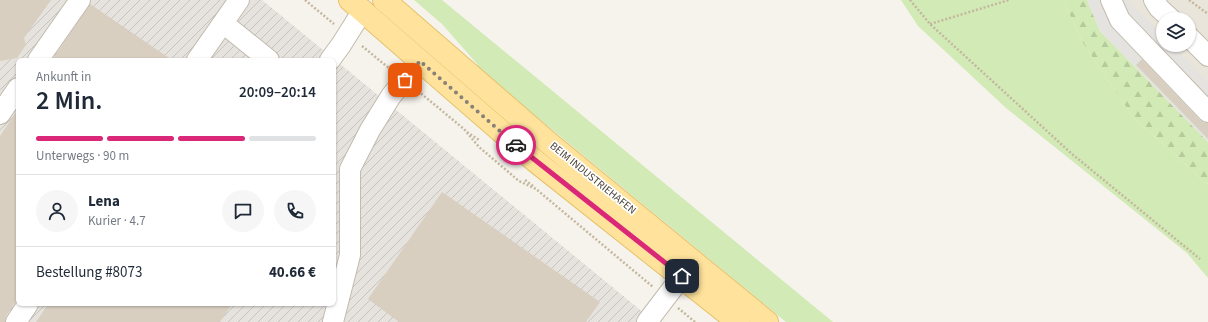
<!DOCTYPE html>
<html lang="de">
<head>
<meta charset="utf-8">
<style>
  :root { --surface:#fff; --page:#f6f6f7; --text:#1f2937; --muted:#747a83; --line:#e0e1e3; --accent:#db2777 }
  body { margin:0; font-family:"Source Sans 3",sans-serif; background:var(--page); color:var(--text); height:100vh; display:flex; flex-direction:column; font-size:15px; white-space:nowrap }
  * { box-sizing:border-box; margin:0 }
  p { font-size:13px; color:var(--muted) }
  .icon { flex:none; width:22px; height:22px; fill:none; stroke:currentColor; stroke-width:2; stroke-linecap:round; stroke-linejoin:round }
  .map { position:relative; flex:1; overflow:hidden }
  .panel { position:absolute; left:16px; top:58px; width:320px; height:248px; display:flex; flex-direction:column; background:var(--surface); border-radius:6px; box-shadow:0 1px 3px #0004 }
  .panel>* { flex:none }
  .buttons { position:absolute; left:1156px; top:12px; display:grid; gap:8px }
  .buttons a { display:grid; place-items:center; width:40px; height:40px; border-radius:50%; background:var(--surface); box-shadow:0 1px 3px #0004; font-size:20px }
  .pin { position:absolute; display:grid; place-items:center; width:34px; height:34px; color:#fff; margin:-17px; border-radius:8px; box-shadow:0 2px 6px #0006 }
  .courier { position:absolute; display:grid; place-items:center; width:40px; height:40px; margin:-20px; border:3px solid #db2777; border-radius:50%; background:#fff; color:#222; box-shadow:0 1px 5px #0007 }
  .overview em { font-style:normal; font-weight:600 }
  .overview div { display:flex; flex-direction:column-reverse }
  .overview { display:flex; align-items:center; justify-content:space-between; height:68px; padding:0 20px }
  h1 { font-size:26px; font-weight:600; line-height:30px }
  .bar { display:grid; grid-template-columns:repeat(4,1fr); gap:6px 4px; align-content:center; height:48px; padding:0 20px }
  .bar i { height:5px; border-radius:3px; background:var(--line) }
  .bar .current { background:var(--accent) }
  .bar p { grid-column:span 4 }
  .line { display:flex; align-items:center; gap:10px; padding:0 20px; border-top:1px solid var(--line) }
  .line div { flex:1 }
  .round { display:grid; place-items:center; flex:none; width:42px; height:42px; border-radius:21px; background:var(--page) }
  .map>svg:first-child { display:block }
  .residential { fill:#eae5da; fill-rule:evenodd }
  .industrial { fill:url(#industrial-furrows); fill-rule:evenodd }
  .green { fill:#d2eab5 }
  .forest { fill:url(#forest-firs) }
  .parking { fill:#e5e3e0 }
  .building { fill:#d8cfc1 }
  .lines { fill:none; stroke-linecap:round; stroke-linejoin:round }
  .minor-casing { stroke:#c2bbae; stroke-width:22 }
  .major-casing { stroke:#e6c16a; stroke-width:24 }
  .path { stroke:#c4b79f; stroke-width:2.5; stroke-dasharray:2 2; stroke-linecap:butt }
  .minor { stroke:#fff; stroke-width:20 }
  .major { stroke:#ffe39c; stroke-width:22 }
  .done { stroke:#878178; stroke-width:4; stroke-dasharray:0 7.2 }
  .route { stroke:#db2777; stroke-width:5 }
  .labels { text-anchor:middle; dominant-baseline:central; stroke-width:3.5; stroke-linejoin:round; paint-order:stroke }
  .street-label { font-size:11px; fill:#4b4439; stroke:#fff }
</style>
</head>
<body>
<div class="map">
<svg width="1208" height="322" viewBox="0 0 1208 322">
  <defs>
    <pattern id="industrial-furrows" width="10" height="10" patternUnits="userSpaceOnUse"><rect width="10" height="10" fill="#e6e2dd"/><path d="M-1 1l2-2M0 10L10 0M9 11l2-2" fill="none" stroke="#c7c3be"/></pattern>
    <pattern id="forest-firs" width="22" height="20" patternUnits="userSpaceOnUse"><rect width="22" height="20" fill="#d2eab5"/><path d="M5 1l3.5 6h-7zM16 11l3.5 6h-7z" fill="#b6ca9c"/></pattern>
  </defs>
  <rect width="100%" height="100%" fill="#f6f3ec"/>
  <path class="residential" d="M1087 0H1208V142ZM1163 19H1189V45H1163Z"/>
  <path class="industrial" d="M0 0H262L655 322H0ZM18 60H334V304H18Z"/>
  <path class="green" d="M414 0H442L833 322H786L476 67 478 65 442 24Z
    M901 0H1063L1083 43 1133 117 1208 185V278L1187 253 1006 108 918 26Z"/>
  <path class="forest" d="M1063 0H1087L1100 31 1208 142V185L1133 117 1083 43Z"/>
  <path class="parking" d="M1087 0H1131L1134 6 1163 36V45H1172L1208 82V142L1100 31Z"/>
  <path class="building" d="M0 0H51L24 38 26 45 17 58 0 61Z
    M90 4 172 60H52Z
    M1142 59 1200 120 1204 123H1208V139L1136 65Z
    M18 109V298L6 316 5 322H0V136Z
    M442 192 600 302 586 322H399L368 299Z
    M48 304H232L220 322H36Z"/>
  <g class="lines">
    <g class="minor-casing">
      <path id="minor" d="M1111 0 1120 20 1208 112
        M1154 0 1159 8 1171 19
        M223 23 269 60
        M1189 37 1208 56
        M38 60 80 0
        M197 60 239 0
        M330 60 341 45 363 10
        M0 114 18 88
        M16 322 28 304
        M333 322 350 255V169L370 130 391 96 420 61
        M647 322 682 276"/>
    </g>
    <g class="major-casing">
      <path id="major" d="M350 0 534 160 738 322
        M384 0 550 144 767 322"/>
    </g>
    <path class="path" d="M305 0 334 24
      M910 0 930 24 1072 154 1200 259
      M1189 0 1208 14
      M930 24 1009 0
      M362 46 390 69
      M418 91 464 129 479 147 519 181 536 189 653 287
      M467 132 479 140
      M525 180 533 186
      M678 308 695 322"/>
    <use href="#minor" class="minor"/>
    <use href="#major" class="major"/>
  </g>
  <g class="lines">
    <path class="done" d="M405 80 420 61 516 145"/>
    <path class="route" d="M516 145 682 276"/>
  </g>
  <g class="labels">
    <g class="street-label">
      <text transform="translate(593 178) rotate(39)">BEIM INDUSTRIEHAFEN</text>
    </g>
  </g>
</svg>
<div class="buttons">
<a><svg class="icon" aria-label="layers" viewBox="0 0 24 24"><path d="M12 4l9 5-9 5-9-5zM3 14l9 5 9-5"/></svg></a>
</div>
<div class="pin" style="left:405px;top:80px;background:#ea580c"><svg class="icon" aria-label="bag" viewBox="0 0 24 24"><path d="M5 8h14l-1 12H6zM9 8a3 3 0 0 1 6 0"/></svg></div>
<div class="pin" style="left:682px;top:276px;background:#1f2937"><svg class="icon" aria-label="home" viewBox="0 0 24 24"><path d="M3 11l9-7 9 7M6 9v11h12V9"/></svg></div>
<div class="courier" style="left:516px;top:145px"><svg class="icon" aria-label="car" viewBox="0 0 24 24"><path d="M5 17H2v-5l4-1 3-4h7l3 4 3 1v5h-3M9 17h6M6 11h13"/><circle cx="7" cy="17" r="2"/><circle cx="17" cy="17" r="2"/></svg></div>
<section class="panel">
<div class="overview"><div><h1>2 Min.</h1><p>Ankunft in</p></div><em>20:09–20:14</em></div>
<div class="bar"><i class="current"></i><i class="current"></i><i class="current"></i><i></i><p>Unterwegs · 90 m</p></div>
<div class="line" style="height:72px"><a class="round"><svg class="icon" aria-label="person" viewBox="0 0 24 24"><circle cx="12" cy="8" r="4"/><path d="M4 21q1-7 8-7t8 7"/></svg></a><div><b>Lena</b><p>Kurier · 4.7</p></div><a class="round"><svg class="icon" aria-label="chat" viewBox="0 0 24 24"><path d="M4 5h16v11H9l-5 4z"/></svg></a><a class="round"><svg class="icon" aria-label="phone" viewBox="0 0 24 24"><path d="M5 4h4l2 5-3 2q2 4 5 5l2-3 5 2v4C11 20 4 13 5 4z"/></svg></a></div>
<div class="line" style="height:52px"><div>Bestellung #8073</div><b>40.66 €</b></div>
</section>
</div>
</body>
</html>
